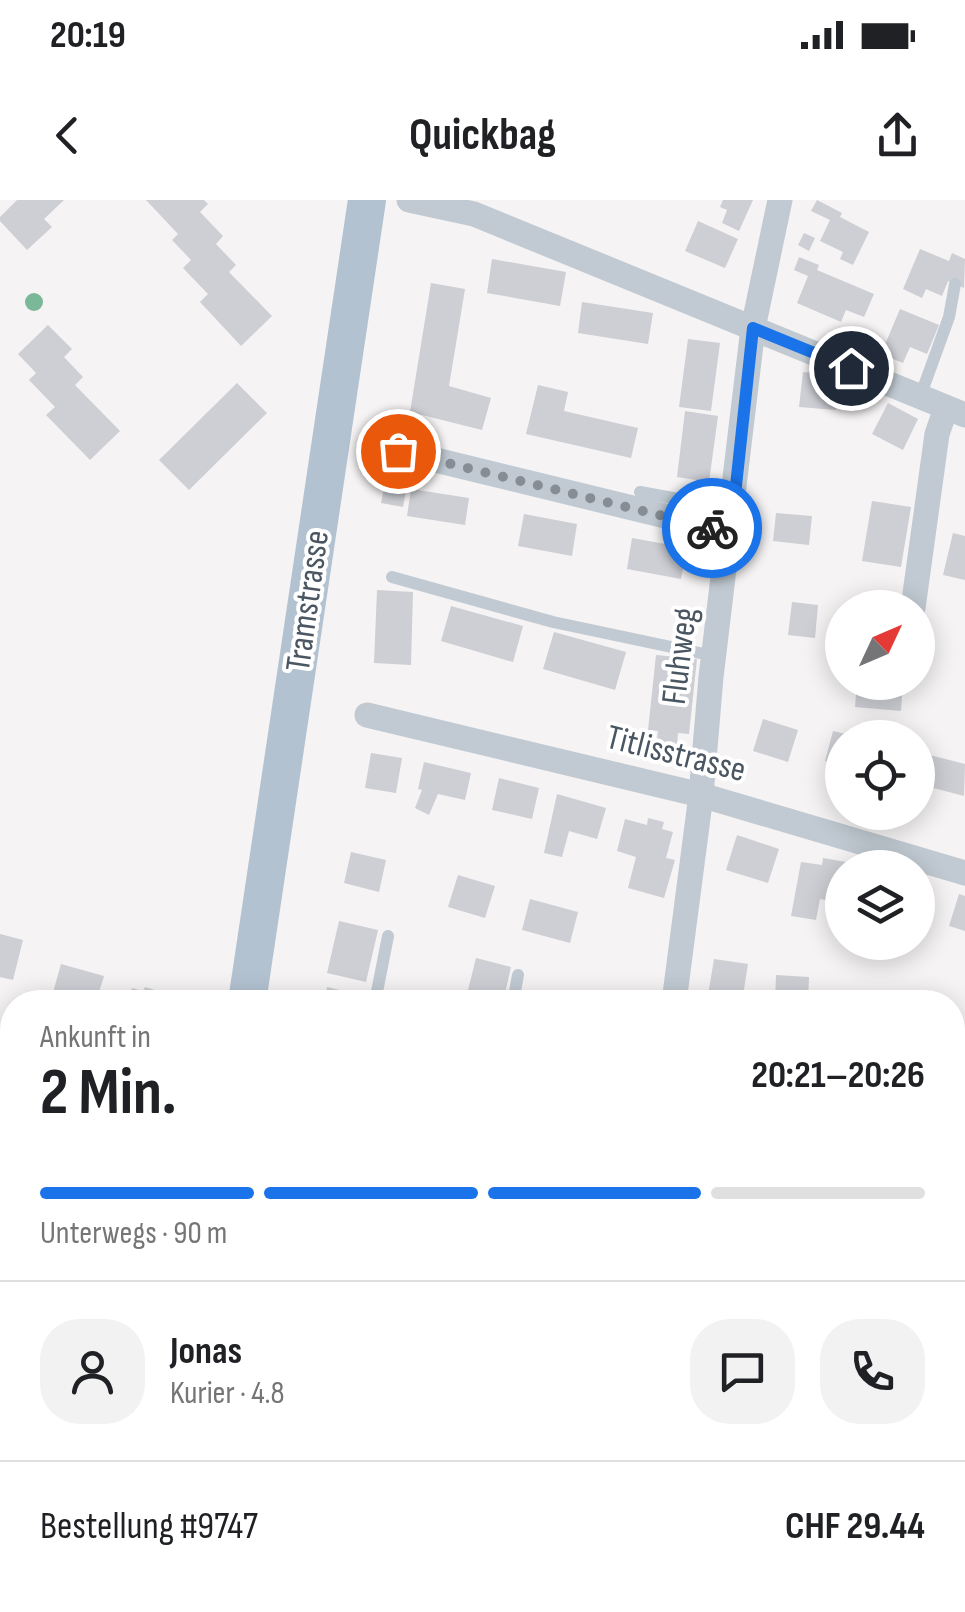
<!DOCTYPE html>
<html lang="de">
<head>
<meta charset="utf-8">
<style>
  :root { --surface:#fff; --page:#f2f2f2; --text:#202124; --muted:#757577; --line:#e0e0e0; --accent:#1a73e8 }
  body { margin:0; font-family:"Sofia Sans Condensed",sans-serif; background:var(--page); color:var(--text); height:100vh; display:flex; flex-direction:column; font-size:38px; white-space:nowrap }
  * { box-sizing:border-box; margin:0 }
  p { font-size:32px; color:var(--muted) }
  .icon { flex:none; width:55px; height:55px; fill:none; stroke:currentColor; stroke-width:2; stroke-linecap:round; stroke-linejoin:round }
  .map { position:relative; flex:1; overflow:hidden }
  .drawer { position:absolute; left:0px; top:790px; width:965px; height:622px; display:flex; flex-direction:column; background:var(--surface); border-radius:40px 40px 0 0; box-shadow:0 5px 25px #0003 }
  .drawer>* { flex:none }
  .needle { width:65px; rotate:46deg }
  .controls { position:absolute; left:825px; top:390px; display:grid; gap:20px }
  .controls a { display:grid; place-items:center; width:110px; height:110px; border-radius:50%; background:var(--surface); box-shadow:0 5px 25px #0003; font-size:50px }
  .pin { position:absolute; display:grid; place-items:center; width:85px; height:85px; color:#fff; margin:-42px; border:5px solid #fff; border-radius:50%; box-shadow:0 2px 10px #0007 }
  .courier { position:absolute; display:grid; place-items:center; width:100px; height:100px; margin:-50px; border:8px solid #1a73e8; border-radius:50%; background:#fff; color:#222; box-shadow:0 2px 12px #0007 }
  .summary em { font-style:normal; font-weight:700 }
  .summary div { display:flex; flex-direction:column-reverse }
  .summary { display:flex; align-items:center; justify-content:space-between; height:170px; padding:0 40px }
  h1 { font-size:65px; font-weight:700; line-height:75px }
  .bar { display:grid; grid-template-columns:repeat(4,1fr); gap:15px 10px; align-content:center; height:120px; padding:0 40px }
  .bar i { height:12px; border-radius:8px; background:var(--line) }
  .bar .selected { background:var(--accent) }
  .bar p { grid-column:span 4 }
  .line { display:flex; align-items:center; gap:25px; padding:0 40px; border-top:2px solid var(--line) }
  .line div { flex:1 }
  .round { display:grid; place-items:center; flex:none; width:105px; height:105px; border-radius:40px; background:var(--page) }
  .status { display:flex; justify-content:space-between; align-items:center; height:70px; padding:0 50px; background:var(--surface); direction:ltr }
  .status svg { height:28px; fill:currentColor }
  header { display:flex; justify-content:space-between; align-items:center; height:130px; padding:0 40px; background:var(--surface); font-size:45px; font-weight:700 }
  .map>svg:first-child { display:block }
  .building { fill:#cdcfd5 }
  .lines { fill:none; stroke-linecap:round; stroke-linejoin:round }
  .service { stroke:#c1cad2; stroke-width:12 }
  .minor { stroke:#c1cad2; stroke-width:25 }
  .primary { stroke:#b3c2d1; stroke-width:38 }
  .tree { fill:#7bb799 }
  .done { stroke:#868d94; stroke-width:10; stroke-dasharray:0 18 }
  .route { stroke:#1a73e8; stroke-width:12 }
  .labels { text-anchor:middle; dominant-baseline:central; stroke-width:8; stroke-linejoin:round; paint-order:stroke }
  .street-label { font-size:35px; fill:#4a5661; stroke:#fff }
</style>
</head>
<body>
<div class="status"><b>20:19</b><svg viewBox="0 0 49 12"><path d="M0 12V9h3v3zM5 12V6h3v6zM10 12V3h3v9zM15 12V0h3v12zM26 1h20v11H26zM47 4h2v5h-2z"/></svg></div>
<header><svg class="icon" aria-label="back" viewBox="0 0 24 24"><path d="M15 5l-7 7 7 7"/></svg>Quickbag<svg class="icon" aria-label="share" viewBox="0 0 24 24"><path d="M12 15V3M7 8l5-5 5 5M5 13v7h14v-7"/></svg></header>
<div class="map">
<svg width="965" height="1412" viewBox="0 0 965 1412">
  <rect width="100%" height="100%" fill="#f5f3f3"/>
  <path class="building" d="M17 0H64L44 19 52 27 27 50 0 21V17Z
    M146 0H204L208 4 200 12 223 36 216 44 236 65 229 72 272 116 241 146 200 102 208 94 183 68 191 60 172 40 178 34Z
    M723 0H753L739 31 722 23 727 10 720 7Z
    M817 0 842 13 840 17 869 32 853 65 840 59 843 52 820 41 830 20 811 11Z
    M698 21 738 39 725 68 685 51Z
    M804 33 815 38 809 51 798 45Z
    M920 49 949 61 952 53 965 59 964 88 948 81 942 96 926 89 922 98 903 89Z
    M799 57 819 65 817 70 874 94 864 117 846 110 841 122 797 103 808 76 794 70Z
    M492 59 566 72 560 106 487 93Z
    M431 83 465 89 449 186 491 198 482 230 410 212Z
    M582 102 653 113 648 144 578 133Z
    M900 109 939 125 927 154 910 147 903 163 881 154Z
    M48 125 72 149 64 157 83 177 75 185 120 231 90 260 46 215 55 207 29 180 36 173 18 154Z
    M688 139 720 143 711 211 679 207Z
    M803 172 839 175 836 210 799 207Z
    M237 183 267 213 189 290 159 260Z
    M538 185 568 192 564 211 638 228 631 258 526 234Z
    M888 203 918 219 903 250 872 234Z
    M685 211 718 216 709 282 677 277Z
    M385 281 407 285 403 307 381 303Z
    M411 289 469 298 465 325 407 316Z
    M872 301 911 307 901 367 862 361Z
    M776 313 812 316 809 345 773 341Z
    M524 314 577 324 572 356 518 346Z
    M953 333 965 336V380L943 375Z
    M632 338 687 348 681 379 627 369Z
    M377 390 413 392 411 465 374 463Z
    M792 402 818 405 815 438 788 435Z
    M451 406 523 426 513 462 441 441Z
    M554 432 626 452 615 490 543 469Z
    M656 455 697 459 689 534 678 533 676 557 655 554 658 531 648 530Z
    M857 482H903L901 511 855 507Z
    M763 519 798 530 788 562 753 551Z
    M833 531 854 536 842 538V566L825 561Z
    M371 553 402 558 396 593 365 588Z
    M922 553 965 564 964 596 918 584Z
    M424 562 471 573 465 600 438 594 429 615 415 608 422 590 418 589Z
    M499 578 539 588 532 619 492 610Z
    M557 594 606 608 597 639 569 631 562 657 544 653Z
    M648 618 664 622 662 629 673 632 666 658 675 660 664 698 628 688 636 657 617 651 625 619 647 625Z
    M737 635 779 649 768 683 726 670Z
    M351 652 386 660 379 692 344 683Z
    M823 658 846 662 839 703 820 699 816 720 791 716 801 662 822 665Z
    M458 675 495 686 485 718 448 707Z
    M959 694 965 696V731L949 726Z
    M530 699 578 712 570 743 522 730Z
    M339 721 378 730 366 782 327 773Z
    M0 734 23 740 13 780 0 777Z
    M476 758 511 767 503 802H465Z
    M714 759 748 764 742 802 707 801Z
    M61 764 104 776 96 802H75L52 796Z
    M776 775 809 777 808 802H775Z
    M145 787 178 797 179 794 190 797 188 802H127L132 788 143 791Z
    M327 787 361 795 359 802H324Z
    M835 795 866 797 865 802H835Z
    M952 830 965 831V872H952Z
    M6 893 12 895V921L0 918Z
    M0 966 12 969V1005L0 1002Z
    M952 969 963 971 956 1001 952 1000Z
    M952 1065 965 1068V1134L952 1131Z
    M12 1127V1170L0 1167 3 1132 9 1134Z
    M960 1167 965 1168V1210L952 1206Z
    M2 1199 12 1202V1236L0 1233Z
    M0 1265 12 1269V1290L1 1329Z"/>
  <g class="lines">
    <path class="service" d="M920 197 949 117 955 84
      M640 292 733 309
      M392 377 553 422 714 456
      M375 802 388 736
      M513 802 518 775
      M0 1042 12 1046
      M1 1366 12 1329
      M11 1412 14 1400"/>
    <path class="minor" d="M409 0 474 14 965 215
      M370 244 731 332
      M913 408 937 234 946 208
      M367 515 701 595 965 673
      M674 802 701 595 711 477 753 128 780 0
      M0 859 12 862
      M952 949 965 952
      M0 1366 12 1369
      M116 1400 153 1411"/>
    <path class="primary" d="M247 802 367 0
      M153 1412 155 1400"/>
  </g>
  <circle class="tree" cx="34" cy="102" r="9"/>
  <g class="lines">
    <path class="done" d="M398 251 712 328"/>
    <path class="route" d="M712 328 731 332 753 128 851 168"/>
  </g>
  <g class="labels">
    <g class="street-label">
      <text transform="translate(308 401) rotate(-82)">Tramstrasse</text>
      <text transform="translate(680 456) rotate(-83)">Fluhweg</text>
      <text transform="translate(676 554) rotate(14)">Titlisstrasse</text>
    </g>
  </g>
</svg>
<div class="controls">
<a><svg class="needle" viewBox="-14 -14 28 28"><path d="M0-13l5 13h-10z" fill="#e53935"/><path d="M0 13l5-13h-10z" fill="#757577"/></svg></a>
<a><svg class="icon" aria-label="locate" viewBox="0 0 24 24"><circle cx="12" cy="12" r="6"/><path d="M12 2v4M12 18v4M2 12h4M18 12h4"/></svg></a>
<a><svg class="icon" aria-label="layers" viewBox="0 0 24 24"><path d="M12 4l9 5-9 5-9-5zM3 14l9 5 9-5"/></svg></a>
</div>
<div class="pin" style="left:398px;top:251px;background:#ea580c"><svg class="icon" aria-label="bag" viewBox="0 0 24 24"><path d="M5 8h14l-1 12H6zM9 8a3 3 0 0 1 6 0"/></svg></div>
<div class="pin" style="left:851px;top:168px;background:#1f2937"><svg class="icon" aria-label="home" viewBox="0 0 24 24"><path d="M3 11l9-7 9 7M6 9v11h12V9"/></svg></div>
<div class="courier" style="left:712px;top:328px"><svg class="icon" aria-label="bike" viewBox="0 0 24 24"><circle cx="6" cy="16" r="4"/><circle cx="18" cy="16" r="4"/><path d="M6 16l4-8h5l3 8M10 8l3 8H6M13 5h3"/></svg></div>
<section class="drawer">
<div class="summary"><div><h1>2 Min.</h1><p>Ankunft in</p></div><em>20:21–20:26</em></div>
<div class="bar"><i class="selected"></i><i class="selected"></i><i class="selected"></i><i></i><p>Unterwegs · 90 m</p></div>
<div class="line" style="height:180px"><a class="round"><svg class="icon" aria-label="person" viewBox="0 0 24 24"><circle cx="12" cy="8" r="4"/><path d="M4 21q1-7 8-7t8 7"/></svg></a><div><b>Jonas</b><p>Kurier · 4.8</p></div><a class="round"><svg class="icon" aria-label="chat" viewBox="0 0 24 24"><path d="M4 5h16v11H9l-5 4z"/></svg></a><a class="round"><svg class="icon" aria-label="phone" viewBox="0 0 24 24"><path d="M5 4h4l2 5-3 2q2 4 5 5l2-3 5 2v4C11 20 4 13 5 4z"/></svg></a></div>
<div class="line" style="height:130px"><div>Bestellung #9747</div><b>CHF 29.44</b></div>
</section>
</div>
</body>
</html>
